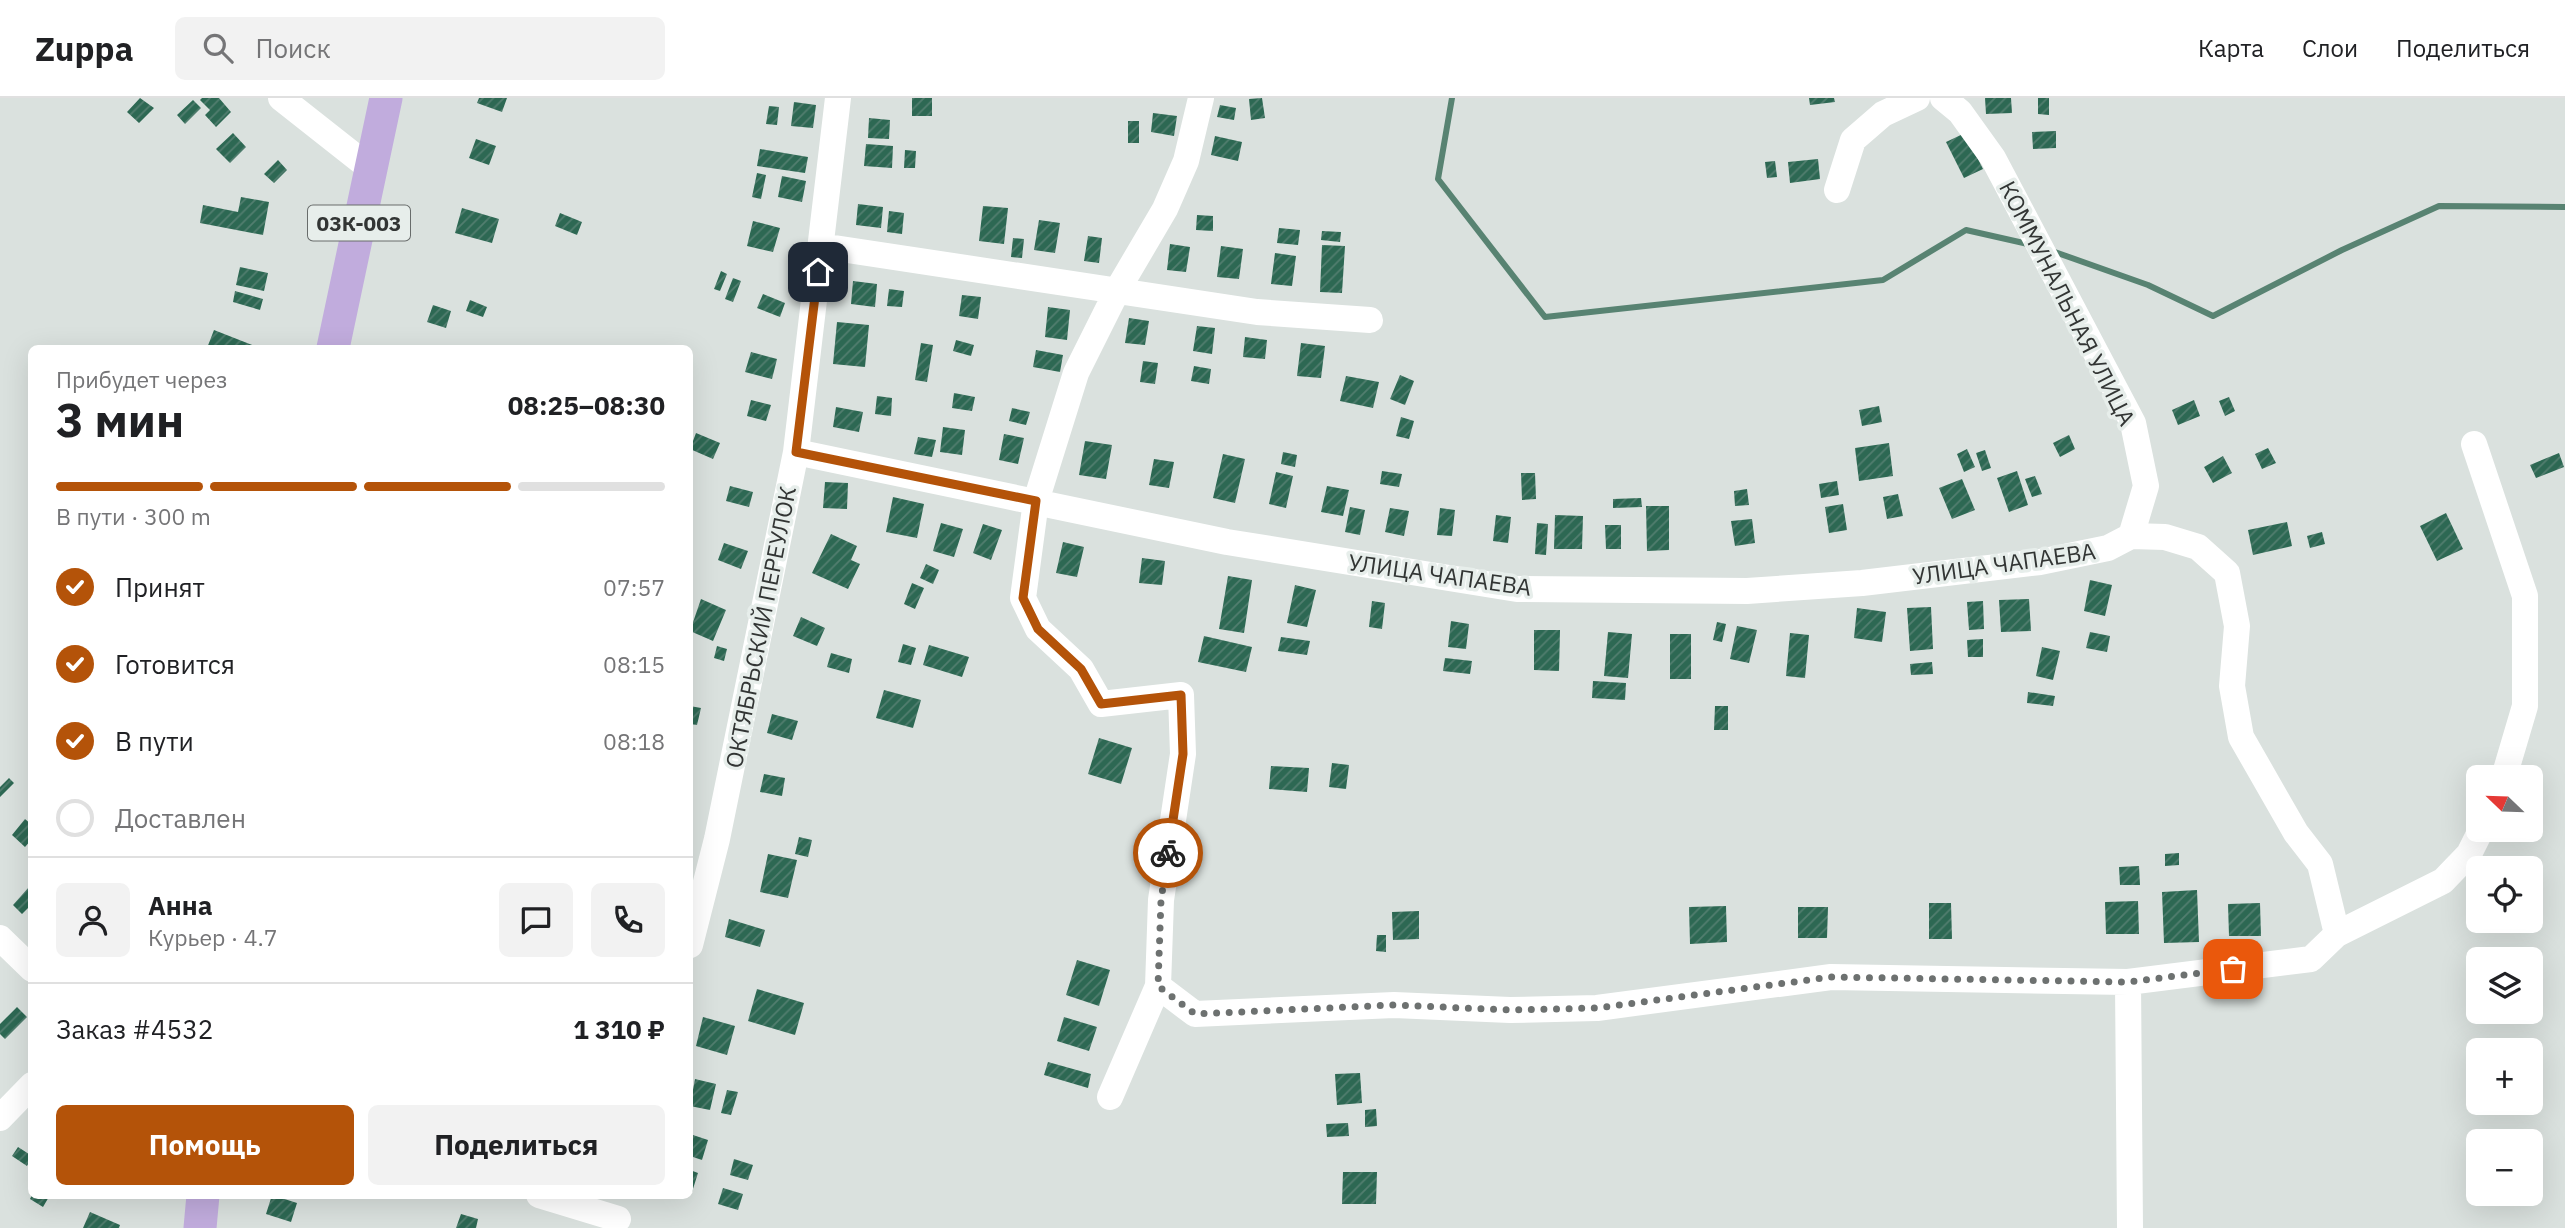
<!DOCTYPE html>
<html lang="ru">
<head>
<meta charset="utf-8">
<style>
  :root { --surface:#fff; --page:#f2f2f2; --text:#202124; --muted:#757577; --line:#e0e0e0; --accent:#b45309 }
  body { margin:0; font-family:"IBM Plex Sans",sans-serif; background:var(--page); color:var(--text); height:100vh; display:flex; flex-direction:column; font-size:26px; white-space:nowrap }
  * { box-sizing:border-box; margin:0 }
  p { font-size:23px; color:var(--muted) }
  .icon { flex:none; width:38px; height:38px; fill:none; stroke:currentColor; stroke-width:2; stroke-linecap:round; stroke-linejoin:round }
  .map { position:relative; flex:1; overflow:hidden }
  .details { position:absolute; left:28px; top:247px; width:665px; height:854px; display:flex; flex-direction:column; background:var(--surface); border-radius:10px; box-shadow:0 7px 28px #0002 }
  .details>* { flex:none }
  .needle { width:46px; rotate:293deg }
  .buttons { position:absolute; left:2466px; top:667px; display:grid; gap:14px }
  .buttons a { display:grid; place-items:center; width:77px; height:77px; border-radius:10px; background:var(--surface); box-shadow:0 7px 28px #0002; font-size:35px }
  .pin { position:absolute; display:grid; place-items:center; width:60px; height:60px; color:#fff; margin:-30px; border-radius:14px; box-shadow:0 4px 10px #0006 }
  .courier { position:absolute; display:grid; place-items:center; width:70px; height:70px; margin:-35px; border:5px solid #b45309; border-radius:50%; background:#fff; color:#222; box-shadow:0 2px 9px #0007 }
  .summary em { font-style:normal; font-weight:700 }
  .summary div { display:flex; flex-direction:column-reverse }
  .summary { display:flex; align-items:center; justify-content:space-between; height:119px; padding:0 28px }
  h1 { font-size:46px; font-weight:700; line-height:52px }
  .bar { display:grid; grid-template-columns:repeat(4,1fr); gap:10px 7px; align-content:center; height:84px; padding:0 28px }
  .bar i { height:9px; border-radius:5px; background:var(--line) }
  .bar .current { background:var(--accent) }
  .bar p { grid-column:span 4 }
  .line { display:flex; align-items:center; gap:18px; padding:0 28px; border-top:2px solid var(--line) }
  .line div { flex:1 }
  .round { display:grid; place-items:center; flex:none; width:74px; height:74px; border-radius:10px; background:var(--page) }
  ol { padding:0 28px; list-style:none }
  li { display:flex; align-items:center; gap:21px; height:77px }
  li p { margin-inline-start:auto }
  li .icon { padding:7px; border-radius:50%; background:var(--accent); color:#fff; stroke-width:4 }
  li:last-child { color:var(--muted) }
  li i { width:38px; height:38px; border:4px solid var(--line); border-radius:50% }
  .primary-button { display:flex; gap:14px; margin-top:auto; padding:14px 28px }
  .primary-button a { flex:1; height:80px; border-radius:10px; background:var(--accent); color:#fff; font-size:28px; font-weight:700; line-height:80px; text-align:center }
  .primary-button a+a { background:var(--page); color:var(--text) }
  header { display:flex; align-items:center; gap:42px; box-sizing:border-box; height:98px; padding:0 35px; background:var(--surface); border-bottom:2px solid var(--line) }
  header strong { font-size:33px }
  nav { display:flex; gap:38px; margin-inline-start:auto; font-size:24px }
  .search { width:490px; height:63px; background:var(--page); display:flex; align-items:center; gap:18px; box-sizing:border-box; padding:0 24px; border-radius:10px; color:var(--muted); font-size:26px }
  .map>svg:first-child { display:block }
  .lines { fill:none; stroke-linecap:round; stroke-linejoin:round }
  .stream { stroke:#588372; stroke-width:6 }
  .building { fill:url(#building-hatch) }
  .minor { stroke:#fff; stroke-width:26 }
  .major { stroke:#c1acdd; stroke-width:33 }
  .done { stroke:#6d7170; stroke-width:7; stroke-dasharray:0 12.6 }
  .route { stroke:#b45309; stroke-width:9 }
  .labels { text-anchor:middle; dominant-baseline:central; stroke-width:7; stroke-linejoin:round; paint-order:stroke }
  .shield { fill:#e7eeeb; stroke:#686c6b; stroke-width:2 }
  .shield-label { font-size:21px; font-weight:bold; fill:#323534 }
  .street-label { font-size:23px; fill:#323534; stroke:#e7eeeb }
</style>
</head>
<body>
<header>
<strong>Zuppa</strong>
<div class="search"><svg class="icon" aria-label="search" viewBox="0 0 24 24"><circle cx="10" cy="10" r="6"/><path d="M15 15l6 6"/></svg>Поиск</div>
<nav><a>Карта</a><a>Слои</a><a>Поделиться</a></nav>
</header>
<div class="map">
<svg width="2565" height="1130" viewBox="0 0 2565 1130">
  <defs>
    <pattern id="building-hatch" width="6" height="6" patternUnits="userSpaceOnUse" patternTransform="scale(1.75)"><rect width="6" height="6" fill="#2d6853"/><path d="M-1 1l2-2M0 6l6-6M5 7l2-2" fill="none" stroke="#527e6f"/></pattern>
  </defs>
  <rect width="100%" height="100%" fill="#dae1de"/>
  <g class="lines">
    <path class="stream" d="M1452 0 1438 81 1545 219 1883 182 1966 132 2028 146
      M2052 153 2148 187 2213 218 2342 152 2439 108 2565 109"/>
  </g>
  <path class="building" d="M140 0 154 10 139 25 127 14Z
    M202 0H219L231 14 216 29 205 17 210 12 200 2Z
    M479 0H507L502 14 477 5Z
    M912 0H932V18H912Z
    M1262 0 1265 20 1251 22 1249 1Z
    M1809 0H1834L1835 4 1810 7Z
    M1985 0H2011L2012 15 1986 16Z
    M2038 0H2049V17L2038 16Z
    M193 2 201 10 185 26 177 17Z
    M794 4 816 7 813 30 791 28Z
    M1220 7 1236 10 1234 22 1217 19Z
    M769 8 779 9 777 27 766 26Z
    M1153 15 1177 18 1174 38 1151 34Z
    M869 20 890 22 889 41 868 40Z
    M1128 23H1139V45H1128Z
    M2056 33V50L2033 51 2032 34Z
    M233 35 246 49 230 65 216 51Z
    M1965 35 1983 71 1964 80 1946 44Z
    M1215 38 1242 44 1238 63 1211 57Z
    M476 41 496 48 489 67 469 60Z
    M866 46 893 48 892 70 864 68Z
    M760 51 808 59 805 75 757 68Z
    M905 52 916 53 915 70H904Z
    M1818 61 1820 81 1790 85 1788 64Z
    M278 62 287 72 274 85 264 76Z
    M1775 63 1777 79 1767 80 1765 64Z
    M757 75 766 77 761 101 752 99Z
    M782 78 806 83 802 104 778 99Z
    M241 99 269 104 263 137 200 125 203 107 238 114Z
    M858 106 883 109 881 130 856 127Z
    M983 108 1008 110 1004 146 979 143Z
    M462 110 499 121 492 145 455 135Z
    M889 113 904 115 902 136 887 134Z
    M560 115 582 124 577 137 555 128Z
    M1197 117 1213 118V133L1196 132Z
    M1039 122 1060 125 1055 155 1034 152Z
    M753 123 780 130 773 154 747 148Z
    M1279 130 1300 132 1298 147 1277 145Z
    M1322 133 1341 134 1340 144 1321 142Z
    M1088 138 1102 140 1099 165 1084 163Z
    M1013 140 1024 141 1022 160 1011 159Z
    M1170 146 1190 149 1186 174 1167 172Z
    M1322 147 1345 148 1342 195 1320 194Z
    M1221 148 1243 151 1239 181 1217 179Z
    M1275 155 1296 158 1292 188 1271 186Z
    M240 169 268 175 264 193 236 187Z
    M721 173 727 176 720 193 714 191Z
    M733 180 741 183 733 204 725 201Z
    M853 183 877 186 875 209 851 206Z
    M889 191 904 193 902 209 887 208Z
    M235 193 263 201 260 212 233 204Z
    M763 196 785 205 780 219 757 210Z
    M962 197 981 199 978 221 959 218Z
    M470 202 487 209 483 219 466 213Z
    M433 207 451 213 446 230 427 224Z
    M1048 209 1070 212 1067 242 1045 239Z
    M1129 220 1149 223 1145 247 1125 245Z
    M837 224 869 227 865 269 833 266Z
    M1197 228 1215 230 1212 256 1193 253Z
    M214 232 260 250H207Z
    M1245 239 1267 242 1265 261 1243 259Z
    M956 242 974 247 971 258 953 253Z
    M921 245 933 247 927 284 915 282Z
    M1301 245 1325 248 1321 280 1297 278Z
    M1036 252 1063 257 1060 274 1033 269Z
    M751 254 777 261 772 281 745 274Z
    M1143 263 1158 265 1155 286 1140 284Z
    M1194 268 1211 271 1209 286 1191 283Z
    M1400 277 1414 283 1405 307 1390 301Z
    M1346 278 1379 284 1373 310 1340 303Z
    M954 295 975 299 972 313 952 310Z
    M877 298 892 300 891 318 875 316Z
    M2229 299 2235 313 2225 318 2219 303Z
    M751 302 771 307 766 323 747 318Z
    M2194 302 2200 318 2178 327 2172 312Z
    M1879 308 1882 324 1862 328 1859 312Z
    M836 309 863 314 859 334 833 329Z
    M1012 310 1030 314 1026 327 1009 323Z
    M1401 319 1414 323 1409 341 1396 338Z
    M943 329 965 332 962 357 940 354Z
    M696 335 720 345 713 361 690 351Z
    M1004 336 1024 340 1018 366 999 362Z
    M2069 337 2075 351 2060 359 2053 345Z
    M918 339 936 342 932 359 914 356Z
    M1085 343 1112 347 1106 381 1079 377Z
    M1889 345 1893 378 1859 383 1855 350Z
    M2268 350 2276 365 2262 371 2255 356Z
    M1967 351 1975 369 1964 374 1957 356Z
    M1985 352 1991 370 1982 373 1976 355Z
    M1283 354 1297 357 1295 369 1281 366Z
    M2559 355 2564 369 2536 380 2530 367Z
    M1223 356 1245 361 1235 405 1213 400Z
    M2223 358 2232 375 2213 385 2204 369Z
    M1154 361 1174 364 1169 390 1149 387Z
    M1382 373 1402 376 1399 389 1380 386Z
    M2017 373 2028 407 2009 414 1997 380Z
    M1276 374 1293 378 1286 410 1269 406Z
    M1521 375H1535L1536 401 1522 402Z
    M2035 378 2042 396 2032 399 2025 381Z
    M1962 381 1975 412 1952 421 1939 390Z
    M1837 383 1839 397 1821 400 1819 386Z
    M825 384 848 385 847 411 823 410Z
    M730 388 753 394 749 409 726 403Z
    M1327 388 1349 392 1343 418 1321 414Z
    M1747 391 1749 407 1735 408 1734 393Z
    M1898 396 1903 418 1887 421 1883 399Z
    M893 399 924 406 917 440 886 434Z
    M1641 400 1642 409 1613 410V401Z
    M1843 406 1847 432 1829 435 1825 409Z
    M1646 408H1669V452L1647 453Z
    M1350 409 1365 412 1360 437 1345 434Z
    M1390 410 1409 413 1404 438 1385 434Z
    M1440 410 1455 412 1452 438 1437 437Z
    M2446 415 2463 451 2437 463 2420 428Z
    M1496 417 1511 419 1508 445 1493 443Z
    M1555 417 1583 418 1582 451H1554Z
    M1752 421 1755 445 1735 448 1731 423Z
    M2287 424 2292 448 2253 457 2248 432Z
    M941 425 963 431 954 459 933 453Z
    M1537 425 1548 426 1546 457 1535 456Z
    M983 426 1002 432 991 462 973 455Z
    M1605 427H1621V451H1606Z
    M2322 434 2325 446 2310 450 2307 438Z
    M831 436 857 448 851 462 860 466 848 491 812 475Z
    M1063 444 1084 449 1077 479 1056 475Z
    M724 445 748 453 741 471 718 462Z
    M1142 460 1165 463 1162 487 1139 485Z
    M926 466 939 472 933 486 920 480Z
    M1228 478 1252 482 1244 535 1219 531Z
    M2090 482 2112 487 2105 518 2084 513Z
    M912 485 924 490 915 511 904 506Z
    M1295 487 1316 492 1307 529 1287 525Z
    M701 501 726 512 713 543 690 533Z
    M2029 501 2031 533 2001 534 1999 502Z
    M1372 503 1385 505 1382 531 1369 529Z
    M1983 503 1984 531 1969 532 1967 504Z
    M1931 509 1933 551 1910 553 1907 510Z
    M1857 510 1886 514 1882 544 1854 540Z
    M801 519 825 530 817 548 793 538Z
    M1451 523 1469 526 1466 551 1448 549Z
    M1717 524 1726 526 1722 544 1713 542Z
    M1737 528 1757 532 1749 565 1730 561Z
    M1534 532H1560L1559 573 1534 572Z
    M1608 534 1632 536 1628 580 1604 578Z
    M2090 534 2110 538 2107 554 2086 550Z
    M1790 535 1809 537 1805 580 1786 578Z
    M1670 536H1691V581H1670Z
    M1204 538 1252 549 1246 574 1198 564Z
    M1281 539 1310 543 1307 557 1278 553Z
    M1983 541V559H1968L1967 542Z
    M903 546 916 550 911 567 898 564Z
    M929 547 969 559 962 579 923 567Z
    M717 548 727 551 724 563 714 560Z
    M2042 549 2060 553 2053 582 2036 578Z
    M831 555 852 561 849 575 827 569Z
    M1445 560 1472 563 1470 576 1443 573Z
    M1932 564 1933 576 1911 577 1910 566Z
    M1593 583 1626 585 1625 602 1592 600Z
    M884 592 921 602 913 630 876 620Z
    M2028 594 2055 598 2053 608 2027 605Z
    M690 608 701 610 697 627 690 626Z
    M1715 608H1728V632H1714Z
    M772 616 798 623 792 642 767 635Z
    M1099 640 1132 650 1121 686 1088 676Z
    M1332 665 1349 667 1346 691 1329 689Z
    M1271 668 1309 670 1307 694 1269 691Z
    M764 676 785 680 782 698 760 694Z
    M9 680 14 685 0 699V689Z
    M25 721 32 727V741L25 749 12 737Z
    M799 739 812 742 808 759 795 756Z
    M2179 755V767L2165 768V756Z
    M768 756 797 762 788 800 760 794Z
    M2139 768 2140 787H2120L2119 769Z
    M29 789 32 806 22 816 13 807Z
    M2197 792 2199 844 2164 845 2162 794Z
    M2138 803 2139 836H2106L2105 804Z
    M1929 805H1951L1952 841H1929Z
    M2260 805 2261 838H2229L2228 806Z
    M1726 808 1727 844 1690 846 1689 809Z
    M1798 809H1828L1827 840H1798Z
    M1419 813V841L1393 842 1392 814Z
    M729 821 765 832 760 849 725 839Z
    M1377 837H1386V854L1376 853Z
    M1077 862 1110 872 1099 908 1066 897Z
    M757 891 804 905 795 937 748 923Z
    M17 909 27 919 5 941 0 936V926Z
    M703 919 735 928 727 957 696 948Z
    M1064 919 1097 929 1089 953 1057 943Z
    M1048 964 1091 976 1088 990 1044 977Z
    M1360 975 1362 1005 1337 1007 1335 976Z
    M695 981 716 986 710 1012 690 1008Z
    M727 992 738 994 731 1017 721 1015Z
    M1376 1011 1377 1028 1365 1029V1012Z
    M1348 1025 1349 1038 1327 1039 1326 1026Z
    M690 1036 708 1042 702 1062 690 1058Z
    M18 1049 32 1058 27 1068 12 1058Z
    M734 1061 753 1067 748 1082 730 1077Z
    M690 1072 698 1075 692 1094 690 1093Z
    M1343 1074H1377L1376 1106H1342Z
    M723 1090 743 1096 738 1112 718 1106Z
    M32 1097H50L43 1109 30 1101Z
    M272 1097 297 1105 291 1124 266 1116Z
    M90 1114 120 1127 119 1130H83Z
    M461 1116 478 1121 476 1130H456Z"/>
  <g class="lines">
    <path class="minor" d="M281 0 371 71
      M1943 0 1960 14 1993 60 2133 325 2146 388 2131 438 2165 439 2198 449 2227 475 2237 528 2232 588 2241 639 2296 735 2320 766 2337 836
      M1837 92 1853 42 1883 16 1917 0
      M821 148 1257 214 1370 222
      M2474 346 2525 498V608L2504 679
      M796 354 1227 444 1517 491 1747 493 1862 485 2040 464 2108 450 2131 438
      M0 840 32 871
      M690 847 717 741 796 354 838 0
      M2128 884 2130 1130
      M1158 888 1195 916 1394 907 1510 912 1597 910 1831 879 2128 884 2311 861 2337 836 2443 783 2469 756 2481 732
      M1110 999 1158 888 1161 802 1183 656 1181 597 1101 606 1081 571 1038 531 1023 500 1036 403 1076 275 1118 191 1165 111 1186 63 1201 0
      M0 1020 32 987
      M539 1097 618 1121"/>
    <path class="major" d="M333 250 386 0
      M200 1130 203 1097"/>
  </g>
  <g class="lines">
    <path class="done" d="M1168 755 1161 802 1158 888 1195 916 1394 907 1510 912 1597 910 1831 879 2128 884 2233 871"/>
    <path class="route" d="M818 174 796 354 1036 403 1023 500 1038 531 1081 571 1101 606 1181 597 1183 656 1168 755"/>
  </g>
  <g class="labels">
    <rect class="shield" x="308" y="107.5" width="102" height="35" rx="5"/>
    <g class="shield-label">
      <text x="359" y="125">03К-003</text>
    </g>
    <g class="street-label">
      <text transform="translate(2068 205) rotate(63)">КОММУНАЛЬНАЯ УЛИЦА</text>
      <text transform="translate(2004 465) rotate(-8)">УЛИЦА ЧАПАЕВА</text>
      <text transform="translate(1440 476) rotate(8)">УЛИЦА ЧАПАЕВА</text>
      <text transform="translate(760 529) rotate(-79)">ОКТЯБРЬСКИЙ ПЕРЕУЛОК</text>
    </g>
  </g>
</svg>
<div class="buttons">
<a><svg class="needle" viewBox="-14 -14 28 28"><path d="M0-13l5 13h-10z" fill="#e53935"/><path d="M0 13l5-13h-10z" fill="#757577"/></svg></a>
<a><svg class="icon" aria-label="locate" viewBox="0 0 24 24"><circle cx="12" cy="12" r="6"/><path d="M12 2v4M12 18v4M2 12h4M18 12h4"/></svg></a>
<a><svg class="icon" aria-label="layers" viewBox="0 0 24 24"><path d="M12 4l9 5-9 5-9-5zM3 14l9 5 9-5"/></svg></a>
<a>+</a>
<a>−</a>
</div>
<div class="pin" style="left:2233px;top:871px;background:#ea580c"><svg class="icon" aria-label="bag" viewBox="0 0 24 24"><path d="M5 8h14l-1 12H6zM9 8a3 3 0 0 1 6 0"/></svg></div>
<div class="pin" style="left:818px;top:174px;background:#1f2937"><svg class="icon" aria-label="home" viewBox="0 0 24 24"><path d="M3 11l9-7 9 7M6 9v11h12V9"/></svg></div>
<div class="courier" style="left:1168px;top:755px"><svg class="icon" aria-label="bike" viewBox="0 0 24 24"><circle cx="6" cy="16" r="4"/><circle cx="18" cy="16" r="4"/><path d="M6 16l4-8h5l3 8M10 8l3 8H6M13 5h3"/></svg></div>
<section class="details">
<div class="summary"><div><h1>3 мин</h1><p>Прибудет через</p></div><em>08:25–08:30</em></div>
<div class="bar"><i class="current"></i><i class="current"></i><i class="current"></i><i></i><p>В пути · 300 m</p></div>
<ol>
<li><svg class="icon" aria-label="check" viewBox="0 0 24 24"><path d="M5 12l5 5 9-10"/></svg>Принят<p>07:57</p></li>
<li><svg class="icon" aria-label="check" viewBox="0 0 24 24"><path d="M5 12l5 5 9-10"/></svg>Готовится<p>08:15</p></li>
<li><svg class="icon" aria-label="check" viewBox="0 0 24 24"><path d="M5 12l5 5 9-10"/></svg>В пути<p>08:18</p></li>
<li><i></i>Доставлен</li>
</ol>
<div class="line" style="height:126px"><a class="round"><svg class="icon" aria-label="person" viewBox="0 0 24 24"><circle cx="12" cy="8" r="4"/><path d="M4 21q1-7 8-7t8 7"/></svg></a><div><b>Анна</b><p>Курьер · 4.7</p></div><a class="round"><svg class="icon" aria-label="chat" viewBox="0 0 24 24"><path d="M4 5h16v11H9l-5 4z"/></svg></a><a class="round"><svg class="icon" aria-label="phone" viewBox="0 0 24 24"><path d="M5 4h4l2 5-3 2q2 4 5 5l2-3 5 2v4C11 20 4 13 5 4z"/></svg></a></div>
<div class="line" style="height:91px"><div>Заказ #4532</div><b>1 310 ₽</b></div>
<div class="primary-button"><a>Помощь</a><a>Поделиться</a></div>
</section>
</div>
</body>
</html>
